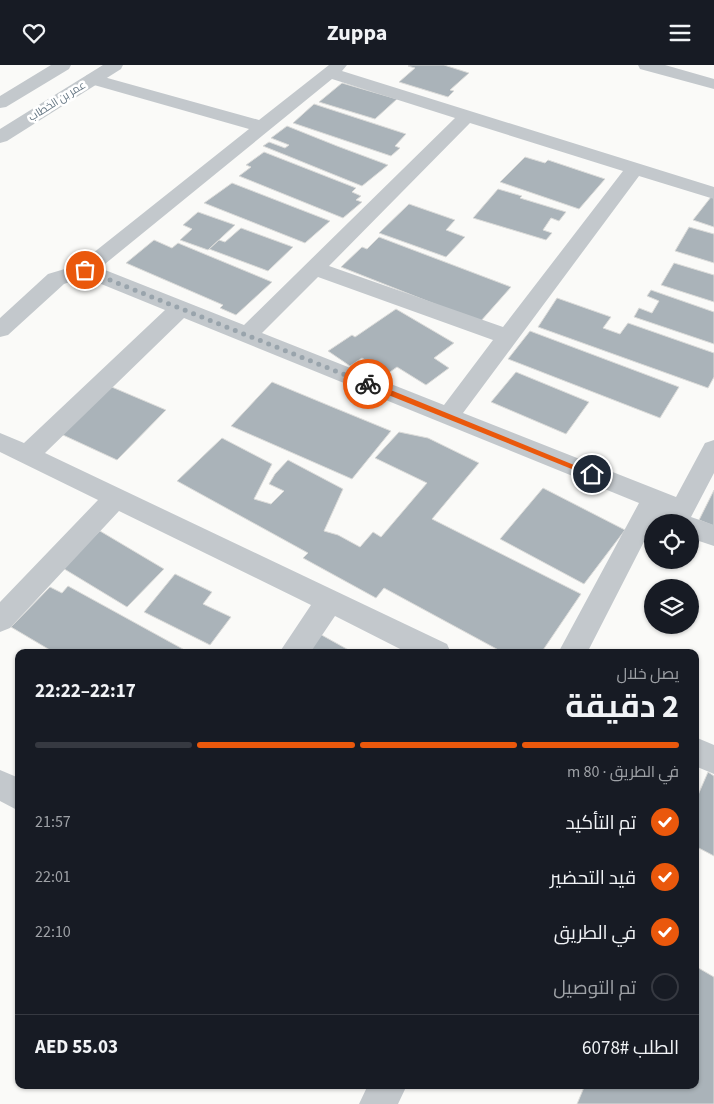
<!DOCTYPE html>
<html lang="ar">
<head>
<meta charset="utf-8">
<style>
  :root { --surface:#171b24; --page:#242831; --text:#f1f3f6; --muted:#9ea1a6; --line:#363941; --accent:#ea580c }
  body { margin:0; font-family:"Source Sans 3",Cairo,sans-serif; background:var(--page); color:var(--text); direction:rtl; height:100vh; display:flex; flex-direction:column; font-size:19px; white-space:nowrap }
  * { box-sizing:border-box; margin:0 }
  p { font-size:16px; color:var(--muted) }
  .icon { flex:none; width:28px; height:28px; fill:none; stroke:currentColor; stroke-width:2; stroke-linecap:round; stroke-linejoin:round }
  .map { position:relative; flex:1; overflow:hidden; direction:ltr }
  .details { position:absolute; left:15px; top:584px; width:684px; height:440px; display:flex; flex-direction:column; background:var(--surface); border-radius:10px; box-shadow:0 1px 4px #0004; direction:rtl }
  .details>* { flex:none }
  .tools { position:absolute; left:644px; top:449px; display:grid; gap:10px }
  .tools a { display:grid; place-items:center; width:55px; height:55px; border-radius:50%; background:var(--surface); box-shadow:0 1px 4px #0004; font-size:25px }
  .pin { position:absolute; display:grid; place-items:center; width:42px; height:42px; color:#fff; margin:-21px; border:2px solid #fff; border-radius:50%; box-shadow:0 1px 5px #0007 }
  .courier { position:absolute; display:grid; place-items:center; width:50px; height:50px; margin:-25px; border:4px solid #ea580c; border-radius:50%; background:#fff; color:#222; box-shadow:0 1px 6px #0007 }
  .overview em { font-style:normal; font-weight:700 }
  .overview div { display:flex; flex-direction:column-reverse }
  .overview { display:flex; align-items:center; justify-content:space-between; height:85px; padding:0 20px }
  h1 { font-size:32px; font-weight:700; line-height:38px }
  .bar { display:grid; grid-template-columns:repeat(4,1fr); gap:8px 5px; align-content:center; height:60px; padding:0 20px }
  .bar i { height:6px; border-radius:4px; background:var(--line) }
  .bar .active { background:var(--accent) }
  .bar p { grid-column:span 4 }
  .line { display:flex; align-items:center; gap:12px; padding:0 20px; border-top:1px solid var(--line) }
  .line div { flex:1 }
  ol { padding:0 20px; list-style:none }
  li { display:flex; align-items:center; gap:15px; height:55px }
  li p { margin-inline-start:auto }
  li .icon { padding:5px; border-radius:50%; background:var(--accent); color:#fff; stroke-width:4 }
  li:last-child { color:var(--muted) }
  li i { width:28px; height:28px; border:2px solid var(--line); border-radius:50% }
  header { display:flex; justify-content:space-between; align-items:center; height:65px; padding:0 20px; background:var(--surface); font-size:22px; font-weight:700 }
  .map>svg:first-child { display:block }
  .building { fill:#aab3b9; stroke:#dcdcda }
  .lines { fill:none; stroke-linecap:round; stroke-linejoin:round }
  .minor { fill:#c3c8cc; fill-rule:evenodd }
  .tertiary { fill:#c3c8cc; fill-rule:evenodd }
  .route { fill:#ea580c }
  .done { stroke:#99a4ac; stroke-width:5; stroke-dasharray:0 9 }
  .labels { text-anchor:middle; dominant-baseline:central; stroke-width:5; stroke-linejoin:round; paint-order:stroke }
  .far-street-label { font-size:11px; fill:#657683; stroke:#fff }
</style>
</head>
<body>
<header><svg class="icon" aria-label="menu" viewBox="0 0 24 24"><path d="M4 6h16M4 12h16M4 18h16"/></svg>Zuppa<svg class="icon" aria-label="heart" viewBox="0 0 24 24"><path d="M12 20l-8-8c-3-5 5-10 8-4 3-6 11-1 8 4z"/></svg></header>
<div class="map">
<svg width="714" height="1039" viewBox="0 0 714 1039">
  <rect width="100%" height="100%" fill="#fafaf8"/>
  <path class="building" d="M410 0H444L469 8 450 25 454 26 448 32 399 17 415 3 408 1Z
    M342 18 397 34 375 54 319 37Z
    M314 39 406 69 395 81 400 83 391 91 293 58Z
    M287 61 337 81 388 100 362 121 263 81 269 77 285 83 289 80 271 73Z
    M264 87 356 123 352 127 361 131 356 135 362 137 343 153 239 111 251 102 246 100Z
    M525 92 545 98 548 95 605 114 579 144 500 117Z
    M232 118 330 156 305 178 204 138Z
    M498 124 522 131 520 133 566 147 559 156 551 153 543 165 552 168 546 175 473 153Z
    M711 132 714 133V162L693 155Z
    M409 139 455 155 446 165 465 172 446 192 379 168Z
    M198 147 235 160 208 185 180 175 192 164 183 160Z
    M689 162 714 169V198L675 186Z
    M241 163 293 182 268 206 209 184 219 175 225 177Z
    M379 172 511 222 480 257 341 202 362 182 367 184Z
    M154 175 172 183 178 178 272 217 236 250 220 243 223 240 126 198Z
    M674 198 714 210V237L661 220Z
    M651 225 714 247V279L634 252 639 243 652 248 659 236 647 231Z
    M557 233 611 252 603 263 620 269 628 258 714 288V312L708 323 538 262Z
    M396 244 454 278 434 293 449 303 426 320 397 302 387 309 362 293 350 301 328 286 352 270 355 272Z
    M530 266 679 322 660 353 508 294Z
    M516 307 589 337 566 369 491 337Z
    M100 317 166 345 117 395 50 364Z
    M272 317 330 341 391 366 352 414 231 361Z
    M399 367 428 373 479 398 432 454 581 529 541 588H504L384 523 376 533 303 493 308 488 177 416 222 373 272 399 254 434 271 439 284 426 269 419 275 409 288 395 343 424 324 466 338 470 360 482 373 467 381 472 427 418 375 393Z
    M543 423 625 465 584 519 500 474Z
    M714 425V461L699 455Z
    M100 466 164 504 127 542 61 502Z
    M175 509 212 527 203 539 231 552 210 580 144 547Z
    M68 521 190 588H55L11 562 50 522 62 528Z
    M318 568 354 588H302Z
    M708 707 714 711V791L695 781V737Z
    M695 901 714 912V1039H577L585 1020H695Z"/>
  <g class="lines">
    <path class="minor" d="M329 0H347L342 6 714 122V134L639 111 463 348 676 432 705 378 714 375V408L691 452 714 460V481L690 473V458H679L681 455H656L652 458V461L587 588H558L639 438 184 253 45 388 447 579 451 588H408L335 551 310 588H279L311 540 119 446 10 563 0 567V537L98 435 0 387V368L24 378 165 245 84 212 64 219 8 270 0 272V253L48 209 78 200 249 64 87 18 84 14 87 10 93 9 259 55ZM332 14 455 53 244 260 100 203ZM470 58 623 106 503 262 329 201ZM318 212 493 275 444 340 262 268Z
      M638 0H665L714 14V24L640 4Z
      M695 672 714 680V709L695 701Z
      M0 705 19 713V746L0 736Z
      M368 1020H407L398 1039H359Z"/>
    <path class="tertiary" d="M51 0H71L69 4 6 42 0 43V31Z
      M103 0H123L121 4 7 76 0 78V64Z"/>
  </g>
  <path class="route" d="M366 317H371L596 409 595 411H589L366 321Z"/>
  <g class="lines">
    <path class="done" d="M85 205 368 319"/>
  </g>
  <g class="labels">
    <g class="far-street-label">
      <text transform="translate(57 36) rotate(-32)">عمر بن الخطاب</text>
    </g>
  </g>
</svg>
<div class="tools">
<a><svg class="icon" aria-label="locate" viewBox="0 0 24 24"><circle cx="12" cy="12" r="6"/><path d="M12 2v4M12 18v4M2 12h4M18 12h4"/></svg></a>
<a><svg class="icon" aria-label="layers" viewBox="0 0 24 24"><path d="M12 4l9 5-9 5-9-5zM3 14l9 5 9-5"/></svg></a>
</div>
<div class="pin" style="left:85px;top:205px;background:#ea580c"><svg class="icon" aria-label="bag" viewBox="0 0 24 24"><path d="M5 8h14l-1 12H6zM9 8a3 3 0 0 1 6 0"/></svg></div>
<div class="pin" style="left:592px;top:409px;background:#1f2937"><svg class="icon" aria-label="home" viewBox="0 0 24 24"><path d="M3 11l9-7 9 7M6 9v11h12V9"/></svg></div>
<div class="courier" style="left:368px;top:319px"><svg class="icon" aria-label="bike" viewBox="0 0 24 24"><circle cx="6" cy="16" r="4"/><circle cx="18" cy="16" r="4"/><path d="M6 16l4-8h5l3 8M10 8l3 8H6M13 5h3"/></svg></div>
<section class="details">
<div class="overview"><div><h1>2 دقيقة</h1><p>يصل خلال</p></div><em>22:17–22:22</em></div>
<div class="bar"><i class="active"></i><i class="active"></i><i class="active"></i><i></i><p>في الطريق · 80 m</p></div>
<ol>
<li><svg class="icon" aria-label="check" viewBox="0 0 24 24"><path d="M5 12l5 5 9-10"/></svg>تم التأكيد<p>21:57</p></li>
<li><svg class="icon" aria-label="check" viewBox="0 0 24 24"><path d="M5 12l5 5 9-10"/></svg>قيد التحضير<p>22:01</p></li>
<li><svg class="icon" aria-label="check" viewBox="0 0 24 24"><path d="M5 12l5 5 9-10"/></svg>في الطريق<p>22:10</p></li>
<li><i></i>تم التوصيل</li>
</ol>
<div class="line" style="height:65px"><div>الطلب #6078</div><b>AED 55.03</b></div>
</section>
</div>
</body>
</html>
